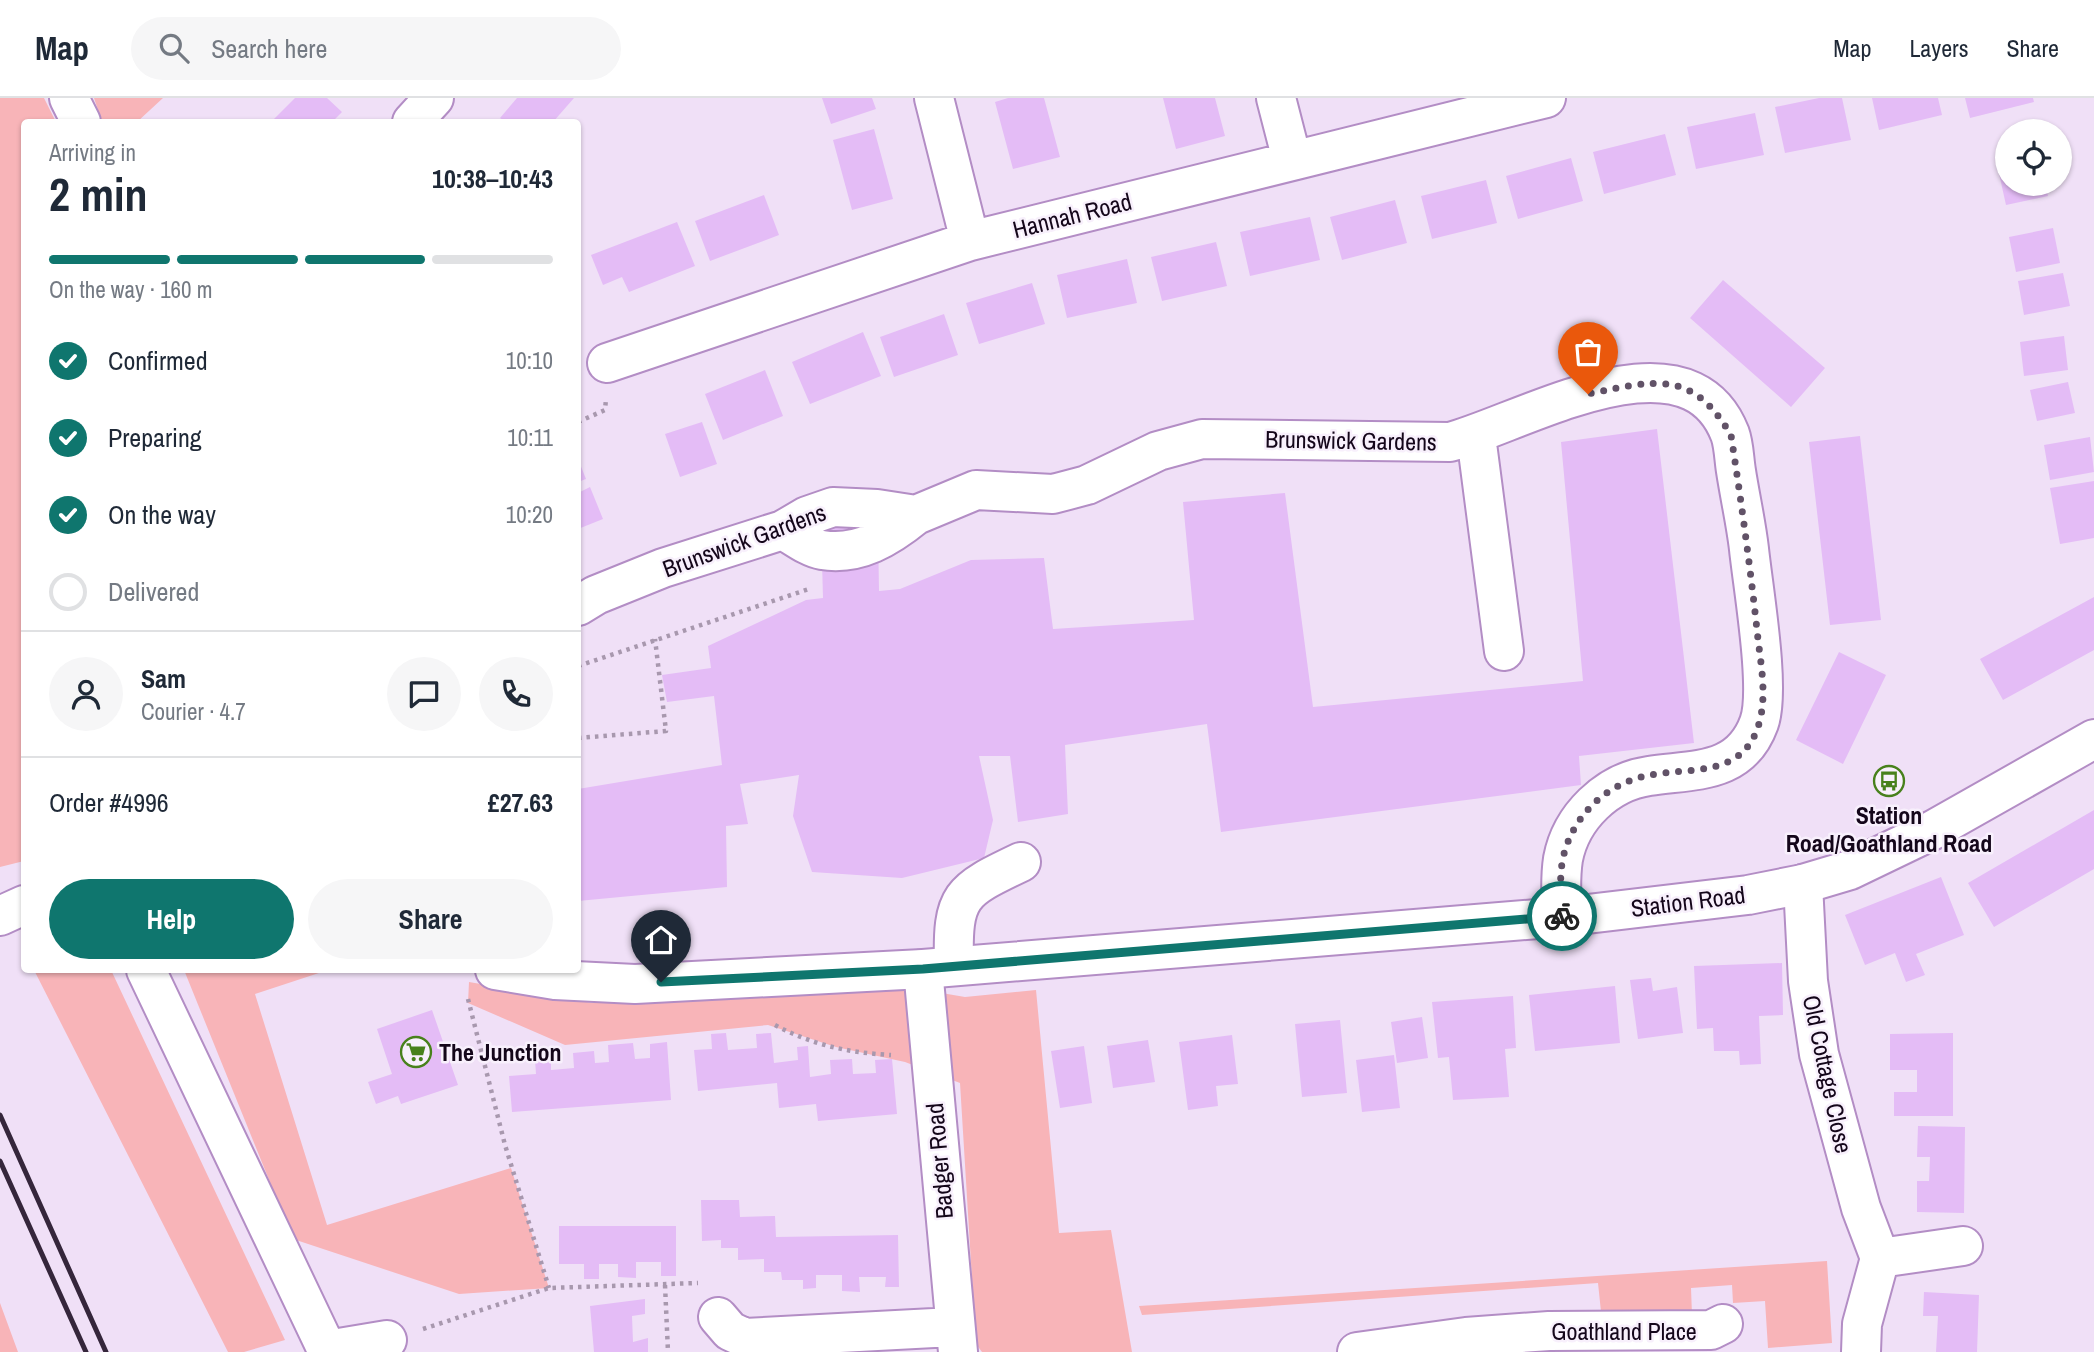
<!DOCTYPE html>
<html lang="en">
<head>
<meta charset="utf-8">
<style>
  :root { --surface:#fff; --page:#f6f6f7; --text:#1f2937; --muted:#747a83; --line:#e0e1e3; --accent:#0f766e }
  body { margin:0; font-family:"Archivo Narrow",sans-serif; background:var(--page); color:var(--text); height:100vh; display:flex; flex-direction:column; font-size:26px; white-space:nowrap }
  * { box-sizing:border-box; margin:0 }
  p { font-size:23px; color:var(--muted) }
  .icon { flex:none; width:38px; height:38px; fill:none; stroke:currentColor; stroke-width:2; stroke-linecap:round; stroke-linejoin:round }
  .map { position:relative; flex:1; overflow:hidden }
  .details { position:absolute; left:21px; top:21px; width:560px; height:854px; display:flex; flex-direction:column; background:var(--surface); border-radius:7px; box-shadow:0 2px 5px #0004 }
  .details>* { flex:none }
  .tools { position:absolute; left:1995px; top:21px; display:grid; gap:14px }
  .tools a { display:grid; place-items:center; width:77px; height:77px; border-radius:50%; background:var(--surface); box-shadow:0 2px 5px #0004; font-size:35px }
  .pin { position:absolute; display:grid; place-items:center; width:60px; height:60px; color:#fff; margin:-72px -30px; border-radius:50% 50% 50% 0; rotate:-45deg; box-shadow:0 0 7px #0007 }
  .pin .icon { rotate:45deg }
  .courier { position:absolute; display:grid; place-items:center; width:70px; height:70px; margin:-35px; border:5px solid #0f766e; border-radius:50%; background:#fff; color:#222; box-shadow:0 2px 9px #0007 }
  .overview em { font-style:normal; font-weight:700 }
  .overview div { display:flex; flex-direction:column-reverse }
  .overview { display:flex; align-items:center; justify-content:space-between; height:119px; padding:0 28px }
  h1 { font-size:46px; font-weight:700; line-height:52px }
  .bar { display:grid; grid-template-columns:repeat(4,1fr); gap:10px 7px; align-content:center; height:84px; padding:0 28px }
  .bar i { height:9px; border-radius:5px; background:var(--line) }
  .bar .active { background:var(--accent) }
  .bar p { grid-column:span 4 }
  .line { display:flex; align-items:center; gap:18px; padding:0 28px; border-top:2px solid var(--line) }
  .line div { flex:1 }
  .round { display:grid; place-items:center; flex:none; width:74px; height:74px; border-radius:37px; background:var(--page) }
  ol { padding:0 28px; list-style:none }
  li { display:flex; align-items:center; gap:21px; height:77px }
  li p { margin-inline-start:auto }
  li .icon { padding:7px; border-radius:50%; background:var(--accent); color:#fff; stroke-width:4 }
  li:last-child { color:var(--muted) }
  li i { width:38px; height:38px; border:4px solid var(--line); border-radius:50% }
  .action { display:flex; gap:14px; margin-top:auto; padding:14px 28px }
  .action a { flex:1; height:80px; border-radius:42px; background:var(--accent); color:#fff; font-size:28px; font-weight:700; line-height:80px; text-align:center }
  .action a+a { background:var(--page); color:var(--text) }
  header { display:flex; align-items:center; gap:42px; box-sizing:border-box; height:98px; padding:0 35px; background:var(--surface); border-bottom:2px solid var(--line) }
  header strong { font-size:33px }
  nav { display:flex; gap:38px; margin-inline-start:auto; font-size:24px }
  .search { width:490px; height:63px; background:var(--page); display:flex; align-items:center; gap:18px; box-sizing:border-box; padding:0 24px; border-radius:38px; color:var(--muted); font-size:26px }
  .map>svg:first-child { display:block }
  .green { fill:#f8b4b8 }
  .building { fill:#e4bcf6 }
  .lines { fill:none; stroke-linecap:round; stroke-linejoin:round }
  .minor-casing { stroke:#b38dc5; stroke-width:42 }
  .major-casing { stroke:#b38dc5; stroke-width:42 }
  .path { stroke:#a898ae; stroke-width:4.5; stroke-dasharray:3.5 5; stroke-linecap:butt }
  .minor { stroke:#fff; stroke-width:38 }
  .major { stroke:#fff; stroke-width:38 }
  .rail { stroke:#35263b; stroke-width:5 }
  .done { stroke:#615267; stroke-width:7; stroke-dasharray:0 12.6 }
  .route { stroke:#0f766e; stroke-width:9 }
  .labels { text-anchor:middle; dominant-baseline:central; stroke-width:5; stroke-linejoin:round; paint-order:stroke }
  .street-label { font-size:24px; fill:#14061a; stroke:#f8f0fc }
  .poi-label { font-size:24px; font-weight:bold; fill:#14061a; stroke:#f8f0fc }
</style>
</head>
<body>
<header>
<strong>Map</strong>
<div class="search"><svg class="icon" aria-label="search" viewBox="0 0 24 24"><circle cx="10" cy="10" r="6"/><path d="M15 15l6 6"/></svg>Search here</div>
<nav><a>Map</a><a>Layers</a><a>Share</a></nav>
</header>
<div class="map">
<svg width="2094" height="1254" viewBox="0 0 2094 1254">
  <rect width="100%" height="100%" fill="#f0e0f7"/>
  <path class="green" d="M0 0H44L56 24H24V763L0 769Z
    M94 0H163L137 24H102Z
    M34 872H111L285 1242 244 1254H228Z
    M184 872H328L255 896 327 1127 511 1070 549 1190 459 1196 293 1141Z
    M469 884 592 905 864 891 924 892 965 899 1036 892 1059 1135 1111 1132 1132 1254H982L976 1246 960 985 905 964 836 949 768 927 565 947 468 905Z
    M1827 1163 1832 1245 1768 1250 1765 1203 1733 1205 1732 1187 1691 1190 1692 1217 1602 1223 1598 1185 1142 1217 1139 1208Z
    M0 1205 18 1254H0Z"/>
  <path class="building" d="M295 0H327L342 14 332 24H271Z
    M517 0H574L553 24H506L500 20Z
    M822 0H872L876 11 831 26Z
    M1008 0H1044L1060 59 1013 71 995 4Z
    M1163 0H1215L1225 38 1176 51Z
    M1819 0H1842L1851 42 1785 55 1775 9Z
    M1872 0H1938L1942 17 1879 32Z
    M1965 0H2033L2034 4 1970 20Z
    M1755 15 1764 57 1696 71 1687 29Z
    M874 31 893 101 852 112 833 42Z
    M1665 36 1676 77 1604 96 1593 54Z
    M1571 60 1583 103 1518 121 1506 78Z
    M2007 69V86H2045L2048 98 2006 107 1998 71Z
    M1486 82 1497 125 1432 141 1421 98Z
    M764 97 779 137 710 163 695 123Z
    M1395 102 1407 145 1342 162 1330 119Z
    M1310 119 1320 162 1250 178 1240 134Z
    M677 124 695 168 629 194 622 179 603 187 591 157Z
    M2053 130 2060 165 2016 174 2009 139Z
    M1216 144 1227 188 1162 203 1151 159Z
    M1127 161 1137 205 1067 220 1057 177Z
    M2063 175 2070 208 2024 217 2018 183Z
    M1723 182 1825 270 1791 309 1690 220Z
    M1032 185 1045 226 979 246 966 205Z
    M944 216 958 257 894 279 880 239Z
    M863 234 881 278 810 306 792 264Z
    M2064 238 2068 272 2024 278 2020 244Z
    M765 272 783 318 723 342 705 296Z
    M2068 284 2075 315 2037 323 2030 292Z
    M702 324 717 366 680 379 665 336Z
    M1657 331 1694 645 1579 658 1581 687 1221 734 1207 626 1065 647 1068 716 1018 724 1010 658H979L993 722 984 760 902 780 812 774 793 718 799 677 740 686 748 726 726 728 727 789 578 803V691L722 667 714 598 667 604 662 577 711 570 708 548 806 502 823 500 821 428 878 431 879 493 900 491 971 462 1044 460 1053 531 1194 522 1183 404 1285 395 1313 609 1583 583 1561 344Z
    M1860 338 1881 522 1830 527 1809 344Z
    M2090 339 2094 374 2050 382 2044 347Z
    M578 361 586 381 578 384Z
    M2094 383V440L2060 446 2050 390Z
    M590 389 603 421 578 431V395Z
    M2094 499V552L2003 602 1980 561Z
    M1839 554 1886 577 1843 666 1796 642Z
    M2094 712V771L1994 829 1968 785Z
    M1941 779 1964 837 1916 856 1925 877 1906 884 1895 855 1865 867 1845 817Z
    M1782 865 1783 917 1759 918 1761 966 1740 967 1739 953H1714L1713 930 1697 931 1694 868Z
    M1651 880 1653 893 1677 889 1683 935 1638 941 1630 882Z
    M1615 888 1620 945 1535 953 1529 897Z
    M1513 898 1516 950 1505 951 1509 999 1453 1002 1449 959 1438 960 1432 904Z
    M432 912 458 987 401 1006 398 998 376 1006 368 984 392 976 377 931Z
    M1422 919 1428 960 1397 965 1391 924Z
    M1340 922 1347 995 1302 999 1295 926Z
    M726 935 728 952 757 950 756 936 771 935 774 965 798 962 797 949 808 948 810 979 831 976 830 962 852 961 853 976 876 975 875 962 892 961 897 1016 818 1023 816 1006 779 1010 777 985 698 993 694 952 712 951 711 936Z
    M1953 935V1018H1894V994H1917V972H1890V936Z
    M1232 937 1238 986 1216 988 1218 1008 1188 1012 1179 944Z
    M1148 942 1155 984 1113 990 1107 948Z
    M667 944 671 1002 512 1014 509 978 536 976 535 962 551 960V972L574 970 573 955 594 953 595 965 609 964 608 947 633 945 635 961 650 960V946Z
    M1084 948 1092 1005 1060 1010 1051 953Z
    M1394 957 1400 1010 1362 1014 1356 962Z
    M1918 1028 1965 1029 1964 1115 1917 1114V1083H1929L1930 1059H1917Z
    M701 1102H739L740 1119 775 1118 776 1139 898 1137 899 1189H885L886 1179H859L860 1194 842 1193V1177H816V1190L803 1191V1182H782L781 1174H764V1161L738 1162V1150H721V1142L702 1143Z
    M559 1128H676V1178H661V1164H636V1180L618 1179V1166H599V1181H584V1166H559Z
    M1924 1194 1979 1197 1977 1254H1936L1938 1218H1923Z
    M645 1201V1216L632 1218 633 1244 648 1240V1254H594L590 1208Z"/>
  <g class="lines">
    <g class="minor-casing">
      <path id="minor" d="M69 0 81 24
        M934 0 970 143
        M1276 0 1292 62
        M412 24 434 0
        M607 265 970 143 1546 0
        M1476 338 1504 553
        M783 432C794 438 809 450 822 452 859 458 889 439 916 417
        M578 508 596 497 663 470 783 432 807 418 833 409 877 411 916 417 976 392 1053 396 1087 387 1158 353 1202 341 1450 344C1522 325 1687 226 1730 336 1734 347 1734 361 1736 373 1740 399 1746 425 1749 451 1753 490 1771 592 1759 625 1740 677 1694 671 1649 678 1607 684 1571 719 1563 761 1560 780 1561 800 1562 819
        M1803 786 1808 883 1819 956 1861 1110 1880 1160 1862 1226 1861 1254
        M954 867C952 797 960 793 1021 764
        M923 871 958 1254
        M146 872 328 1254
        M1880 1160 1963 1148
        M718 1219 730 1233 745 1240 953 1229
        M327 1252 387 1242
        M1357 1254 1466 1239 1549 1233 1711 1232 1723 1226"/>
    </g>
    <g class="major-casing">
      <path id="major" d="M0 818 24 807
        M495 872 555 882 635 886 923 871 1562 819 1748 797 1803 786 1850 772 1933 732 2094 641"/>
    </g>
    <path class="path" d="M578 324 605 312 606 301
      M578 568 809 491
      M578 640 666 633 655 541
      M468 901 505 1047 549 1190
      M775 927C812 947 850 955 891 957
      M665 1187 668 1254
      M423 1231 549 1190 698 1185"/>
    <use href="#minor" class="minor"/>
    <use href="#major" class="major"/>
    <path class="rail" d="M0 1017 106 1254
      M0 1063 86 1254"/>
  </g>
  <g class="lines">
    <path class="done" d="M1562 818C1561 799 1559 779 1563 760 1572 719 1605 687 1645 678 1690 668 1745 682 1760 622 1767 593 1760 562 1757 532 1750 467 1741 402 1731 337 1692 271 1655 282 1588 296"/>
    <path class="route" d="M661 884 923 871 1562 818"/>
  </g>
  <defs>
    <g id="bus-ring" transform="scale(1.575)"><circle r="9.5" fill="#f8f0fc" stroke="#48811c" stroke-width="1.5"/><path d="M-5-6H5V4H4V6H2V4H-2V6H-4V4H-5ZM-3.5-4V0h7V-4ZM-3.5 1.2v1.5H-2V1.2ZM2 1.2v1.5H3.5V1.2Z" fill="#48811c"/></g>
    <g id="supermarket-ring" transform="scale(1.575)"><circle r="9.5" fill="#f8f0fc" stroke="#48811c" stroke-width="1.5"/><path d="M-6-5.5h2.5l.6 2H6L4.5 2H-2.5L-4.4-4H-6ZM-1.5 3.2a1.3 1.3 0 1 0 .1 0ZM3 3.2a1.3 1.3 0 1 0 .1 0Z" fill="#48811c"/></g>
  </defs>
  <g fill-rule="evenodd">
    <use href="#bus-ring" x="1889" y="683"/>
    <use href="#supermarket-ring" x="416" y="954"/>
  </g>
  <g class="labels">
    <g class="street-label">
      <text transform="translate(1072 117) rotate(-14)">Hannah Road</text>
      <text transform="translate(1351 342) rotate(1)">Brunswick Gardens</text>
      <text transform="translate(744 442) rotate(-20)">Brunswick Gardens</text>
      <text transform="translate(1688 803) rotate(-7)">Station Road</text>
      <text transform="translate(1828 976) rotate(78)">Old Cottage Close</text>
      <text transform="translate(939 1063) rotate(-95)">Badger Road</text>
      <text x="1624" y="1233">Goathland Place</text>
    </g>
    <g class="poi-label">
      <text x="1889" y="717">Station<tspan x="1889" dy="28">Road/Goathland Road</tspan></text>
      <text x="439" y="954" text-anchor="start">The Junction</text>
    </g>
  </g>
</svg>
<div class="tools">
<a><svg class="icon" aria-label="locate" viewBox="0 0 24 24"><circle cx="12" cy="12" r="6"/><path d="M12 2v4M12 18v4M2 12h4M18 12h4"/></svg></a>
</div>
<div class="pin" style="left:1588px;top:296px;background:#ea580c"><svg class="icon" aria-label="bag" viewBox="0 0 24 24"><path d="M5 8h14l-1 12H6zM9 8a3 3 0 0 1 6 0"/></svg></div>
<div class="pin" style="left:661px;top:884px;background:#1f2937"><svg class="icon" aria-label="home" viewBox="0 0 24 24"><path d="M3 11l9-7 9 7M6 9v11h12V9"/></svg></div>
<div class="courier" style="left:1562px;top:818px"><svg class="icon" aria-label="bike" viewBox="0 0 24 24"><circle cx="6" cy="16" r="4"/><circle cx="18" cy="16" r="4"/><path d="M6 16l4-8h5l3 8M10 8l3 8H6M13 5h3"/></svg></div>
<section class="details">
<div class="overview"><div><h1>2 min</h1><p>Arriving in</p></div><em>10:38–10:43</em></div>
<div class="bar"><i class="active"></i><i class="active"></i><i class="active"></i><i></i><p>On the way · 160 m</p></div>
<ol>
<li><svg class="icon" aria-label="check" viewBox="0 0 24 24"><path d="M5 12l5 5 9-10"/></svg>Confirmed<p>10:10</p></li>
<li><svg class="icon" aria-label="check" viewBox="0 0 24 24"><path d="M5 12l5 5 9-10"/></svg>Preparing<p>10:11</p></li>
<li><svg class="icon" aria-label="check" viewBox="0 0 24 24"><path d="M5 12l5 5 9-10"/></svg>On the way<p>10:20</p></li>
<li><i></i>Delivered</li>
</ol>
<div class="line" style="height:126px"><a class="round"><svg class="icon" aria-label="person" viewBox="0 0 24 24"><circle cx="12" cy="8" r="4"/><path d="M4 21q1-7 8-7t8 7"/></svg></a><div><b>Sam</b><p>Courier · 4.7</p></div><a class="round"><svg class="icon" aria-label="chat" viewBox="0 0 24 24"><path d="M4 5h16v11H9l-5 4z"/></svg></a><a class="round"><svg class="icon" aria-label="phone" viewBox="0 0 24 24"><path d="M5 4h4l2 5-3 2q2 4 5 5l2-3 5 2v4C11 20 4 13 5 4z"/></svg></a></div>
<div class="line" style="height:91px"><div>Order #4996</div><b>£27.63</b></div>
<div class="action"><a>Help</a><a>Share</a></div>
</section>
</div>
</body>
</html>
